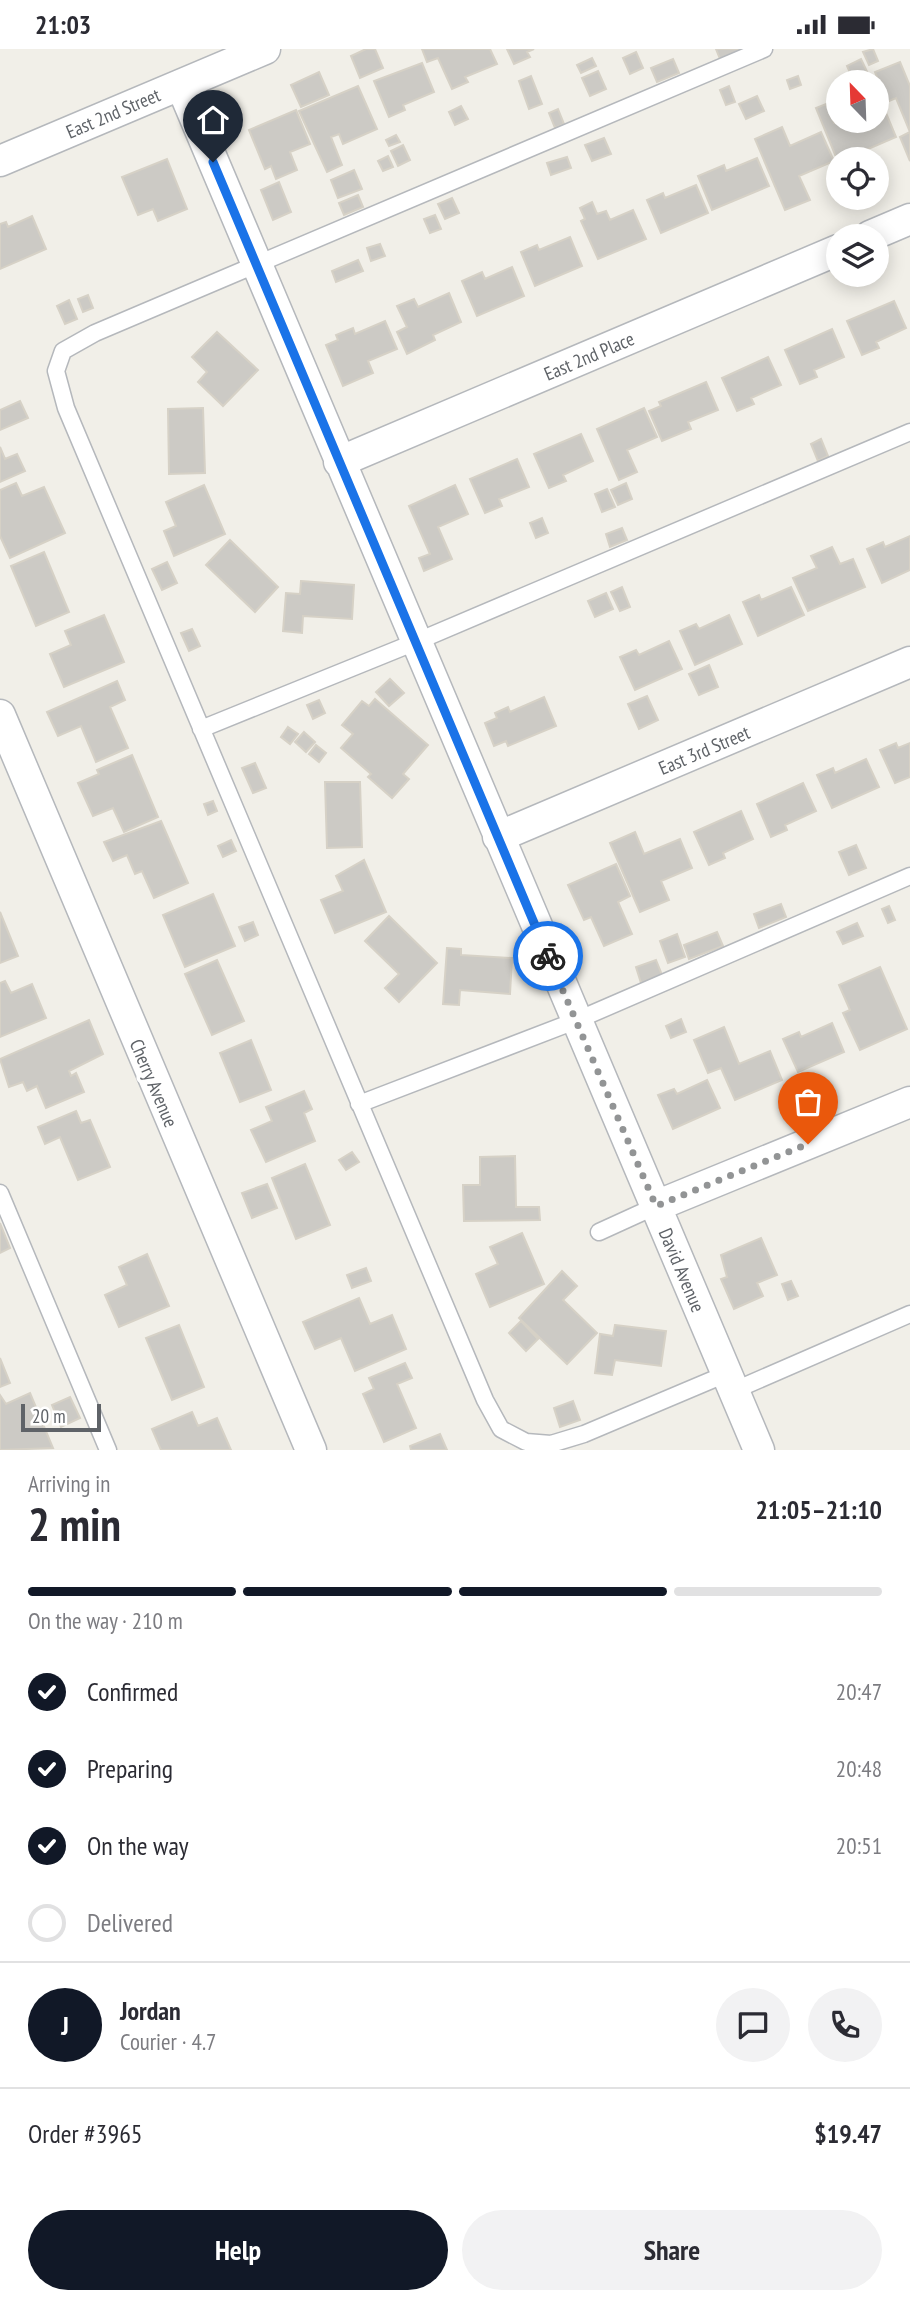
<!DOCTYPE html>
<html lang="en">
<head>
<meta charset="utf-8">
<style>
  :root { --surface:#fff; --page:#f2f2f3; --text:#2b2b33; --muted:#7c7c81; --line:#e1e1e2; --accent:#111827 }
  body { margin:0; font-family:"PT Sans Narrow",sans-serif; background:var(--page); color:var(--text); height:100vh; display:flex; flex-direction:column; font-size:26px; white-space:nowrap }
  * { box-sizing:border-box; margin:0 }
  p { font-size:23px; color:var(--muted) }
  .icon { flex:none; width:38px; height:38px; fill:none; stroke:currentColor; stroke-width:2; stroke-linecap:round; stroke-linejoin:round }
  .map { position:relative; height:1401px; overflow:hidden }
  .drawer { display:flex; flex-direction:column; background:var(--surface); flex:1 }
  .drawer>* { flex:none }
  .needle { width:46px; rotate:337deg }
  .buttons { position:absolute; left:826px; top:21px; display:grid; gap:14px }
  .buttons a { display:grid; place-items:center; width:63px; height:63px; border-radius:50%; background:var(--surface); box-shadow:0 4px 18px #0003; font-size:35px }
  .scale { position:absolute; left:21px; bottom:18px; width:80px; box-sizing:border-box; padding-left:7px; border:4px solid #5f6368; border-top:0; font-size:19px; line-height:24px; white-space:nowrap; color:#5f6368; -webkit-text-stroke:5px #fff; paint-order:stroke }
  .pin { position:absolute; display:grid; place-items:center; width:60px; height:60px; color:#fff; margin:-72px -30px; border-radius:50% 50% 50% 0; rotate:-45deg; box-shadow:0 0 7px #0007 }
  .pin .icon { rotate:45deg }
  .courier { position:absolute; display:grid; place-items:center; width:70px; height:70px; margin:-35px; border:5px solid #1a73e8; border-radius:50%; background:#fff; color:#222; box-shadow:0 2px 9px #0007 }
  .head em { font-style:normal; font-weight:600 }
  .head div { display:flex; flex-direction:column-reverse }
  .head { display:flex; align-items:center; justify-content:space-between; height:119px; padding:0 28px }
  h1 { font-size:46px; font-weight:600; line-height:52px }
  .bar { display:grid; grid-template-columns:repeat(4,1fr); gap:10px 7px; align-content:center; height:84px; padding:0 28px }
  .bar i { height:9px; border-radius:5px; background:var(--line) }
  .bar .on { background:var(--accent) }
  .bar p { grid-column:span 4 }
  .line { display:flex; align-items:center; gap:18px; padding:0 28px; border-top:2px solid var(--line) }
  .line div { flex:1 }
  .round { display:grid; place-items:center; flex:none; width:74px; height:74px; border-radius:37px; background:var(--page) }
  ol { padding:0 28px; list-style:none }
  li { display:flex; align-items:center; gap:21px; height:77px }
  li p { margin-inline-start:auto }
  li .icon { padding:7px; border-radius:50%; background:var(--accent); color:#fff; stroke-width:4 }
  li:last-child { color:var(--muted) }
  li i { width:38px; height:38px; border:4px solid var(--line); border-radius:50% }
  .primary-button { display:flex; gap:14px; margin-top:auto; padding:14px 28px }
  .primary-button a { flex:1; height:80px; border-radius:42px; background:var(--accent); color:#fff; font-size:28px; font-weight:600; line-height:80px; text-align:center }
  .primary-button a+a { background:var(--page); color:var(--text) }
  .status { display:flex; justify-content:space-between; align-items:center; height:49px; padding:0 35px; background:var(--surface); direction:ltr }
  .status svg { height:19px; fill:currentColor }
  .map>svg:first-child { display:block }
  .building { fill:#cccac5; stroke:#d6d1c6; stroke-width:2 }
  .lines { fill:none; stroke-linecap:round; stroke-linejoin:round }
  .service-casing { stroke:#b5b8bc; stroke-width:19 }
  .minor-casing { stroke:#b5b8bc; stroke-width:33 }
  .service { stroke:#fff; stroke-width:16 }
  .minor { stroke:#fff; stroke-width:30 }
  .done { stroke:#929495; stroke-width:7; stroke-dasharray:0 12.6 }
  .route { stroke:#1a73e8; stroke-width:9 }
  .labels { text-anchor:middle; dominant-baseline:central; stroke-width:7; stroke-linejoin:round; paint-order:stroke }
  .street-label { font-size:19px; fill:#5f6368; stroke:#fff }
</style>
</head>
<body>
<div class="status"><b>21:03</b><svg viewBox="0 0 49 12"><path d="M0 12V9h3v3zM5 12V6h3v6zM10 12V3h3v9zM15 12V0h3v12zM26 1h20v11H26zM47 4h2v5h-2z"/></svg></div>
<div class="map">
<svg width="910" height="1401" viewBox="0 0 910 1401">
  <rect width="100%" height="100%" fill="#f1efe8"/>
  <path class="building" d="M366 0H375L383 19 360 29 351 7Z
    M422 0H490L497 15 465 28 468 33 452 40 438 9 427 13Z
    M507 0H534L527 3 530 8 514 15Z
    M716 0H741V1L720 10Z
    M873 0 878 12 869 16 863 3Z
    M636 3 643 19 630 25 623 9Z
    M592 9 596 17 581 24 577 16Z
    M673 10 679 24 657 33 651 19Z
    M861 10 871 31 854 33 847 17Z
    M900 13 910 37V112L900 88 910 83 896 49 887 53 875 23Z
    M422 14 434 43 403 56 405 61 389 68 374 32Z
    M598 22 606 40 590 47 582 29Z
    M319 23 329 46 301 58 291 36Z
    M531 27 542 55 529 60 519 32Z
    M798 27 801 36 790 40 787 31Z
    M358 37 377 80 343 95 339 85 331 88 342 116 327 123 299 62Z
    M729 37 735 53 726 56 720 41Z
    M757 47 764 62 746 70 739 55Z
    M826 55 834 74 877 72V62L884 59 896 88 861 103 864 110 838 113 816 59Z
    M461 57 468 70 455 76 449 63Z
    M558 60 564 75 555 79 549 64Z
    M296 61 310 95 290 103 297 121 276 130 271 117 265 120 249 81Z
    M782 78 790 97 821 83 834 112 799 127 810 151 785 161 755 90Z
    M396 86 400 93 389 97 386 91Z
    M604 89 611 105 592 112 585 96Z
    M403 96 410 111 398 117 391 102Z
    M388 107 393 118 383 122 378 112Z
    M567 108 571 119 551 126 547 114Z
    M757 109 769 137 712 161 698 127 724 116 726 122Z
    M167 110 187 160 158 172 153 160 138 166 122 128Z
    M354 121 362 140 338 149 331 131Z
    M279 133 291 163 273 171 261 141Z
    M696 136 708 164 661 184 647 151 663 144 665 149Z
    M358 146 363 158 344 166 339 154Z
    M452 149 459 164 445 170 438 155Z
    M592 153 597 165 606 162 610 171 633 161 646 190 598 210 581 172 585 170 580 159Z
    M435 166 441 180 430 184 424 170Z
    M32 167 46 200 0 220V175L6 173 8 178Z
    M570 188 582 217 535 237 521 203 537 196 539 201Z
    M380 195 385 207 371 212 367 199Z
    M358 211 363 222 336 233 332 222Z
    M512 218 524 247 477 267 462 232 482 223 485 230Z
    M449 244 461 273 433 286 435 291 407 305 397 283 407 278 397 257 414 250 418 258Z
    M88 246 93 259 83 263 78 250Z
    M69 251 77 270 65 275 57 257Z
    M894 252 906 279 876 293 879 299 862 306 847 272Z
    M385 272 397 300 368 312 373 324 343 337 326 296 338 291 336 286 353 279 355 285Z
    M832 280 844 308 814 321 817 328 800 335 785 301Z
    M217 283 258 321 223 357 198 333 207 323 192 308Z
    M768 308 781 336 751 349 754 355 737 362 722 329Z
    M706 333 718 361 688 373 691 380 662 392 649 362 661 357 659 353Z
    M20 352 28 369 0 381V361Z
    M203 359 205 424 169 425 168 360Z
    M644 359 657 388 627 401 637 423 619 431 597 380Z
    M581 385 593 412 563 426 566 432 549 439 534 405Z
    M821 390 828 407 818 412 811 395Z
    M0 398 5 410 17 405 25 422 0 433Z
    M517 410 529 438 499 450 502 457 485 464 470 430Z
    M16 434 22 447 44 438 65 484 10 509 0 487V441Z
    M626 434 632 450 618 456 611 441Z
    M204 436 225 485 174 507 164 482 176 477 166 453Z
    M455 436 468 465 438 478 452 510 424 522 419 509 430 505 409 457Z
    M607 440 615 458 602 463 595 445Z
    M542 469 548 484 536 489 530 474Z
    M622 479 627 491 610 498 606 485Z
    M910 487V521L882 534 867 500 883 493 885 498Z
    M230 491 278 538 255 563 206 516Z
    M832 498 840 515 853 510 865 538 808 562 793 529 817 519 811 507Z
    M44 503 69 563 36 577 11 517Z
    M167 513 177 534 162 541 152 520Z
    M301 532 354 536 352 570 303 567 302 584 283 582 286 544 300 545Z
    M622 538 630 558 620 562 611 543Z
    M791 538 804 566 758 587 743 553 759 546 761 551Z
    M606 544 613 560 595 568 588 552Z
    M104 566 124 613 64 638 50 605 71 596 65 582Z
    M729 566 742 595 695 616 680 582 696 575 699 580Z
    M192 580 200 597 189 602 181 584Z
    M669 592 682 620 635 641 620 608 636 601 639 606Z
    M709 616 718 638 699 646 689 625Z
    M390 630 404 644 389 657 376 643Z
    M117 632 125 651 110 658 128 699 96 713 81 677 58 687 47 663Z
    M647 647 658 671 639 680 628 655Z
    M544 648 556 677 508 697 506 692 494 697 485 674 497 669 495 664 508 658 510 663Z
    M375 650 428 696 403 725 409 730 392 749 368 728 371 725 341 699 353 685 342 676 362 652 369 657Z
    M319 651 325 664 313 670 307 656Z
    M288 678 298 685 290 695 281 688Z
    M304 683 315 693 306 703 295 693Z
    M896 694 898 699 910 694V728L895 734 880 701Z
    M316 696 326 704 319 713 309 705Z
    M132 706 158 768 124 783 113 759 93 767 78 734 99 725 97 721Z
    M866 710 879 738 832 759 817 726 833 719 835 724Z
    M255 714 266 739 253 744 242 719Z
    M325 733H360L362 798 327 799Z
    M803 734 816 762 785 776 787 781 771 788 757 755Z
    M213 752 217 762 208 766 204 755Z
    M741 762 753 790 723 804 725 809 709 816 694 783Z
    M161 772 188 834 154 849 142 822 135 825 127 806 113 812 104 793Z
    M635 783 644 805 680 790 692 819 661 832 669 851 640 863 610 794Z
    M231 791 236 802 223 808 218 797Z
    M856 796 866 819 849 826 839 803Z
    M364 811 386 863 335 884 321 851 343 842 336 827Z
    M616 815 630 847 618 853 632 885 604 897 591 868 584 871 568 836Z
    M213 845 235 897 185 918 163 866Z
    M781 855 786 868 759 879 754 865Z
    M889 857 895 871 888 874 882 860Z
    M0 863 18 907 0 914Z
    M389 867 437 914 399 953 385 939 399 925 365 892Z
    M253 873 258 886 245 892 239 878Z
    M857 874 863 887 843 895 837 883Z
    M717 883 723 897 689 910 684 896Z
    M677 885 685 908 668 914 660 892Z
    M447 899 461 900V906L512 909 510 945 460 941 459 956 443 955Z
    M217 911 244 972 212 986 185 925Z
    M656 911 662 926 641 934 636 918Z
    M880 918 907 980 860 1001 843 964 850 961 839 936Z
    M5 932 11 944 32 935 46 969 0 988V934Z
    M681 970 686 983 671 989 666 977Z
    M89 971 103 1005 69 1022 71 1027 76 1024 84 1043 46 1059 37 1037 27 1042 23 1033 9 1038 0 1010Z
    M832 974 844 1003 798 1023 783 990 799 983 801 988Z
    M724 978 739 1015 770 1002 782 1031 735 1051 721 1019 708 1024 694 991Z
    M251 991 271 1041 240 1053 220 1004Z
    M707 1031 720 1059 673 1080 658 1046 674 1040 677 1045Z
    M304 1042 312 1060 304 1064 315 1092 266 1113 251 1081 272 1072 266 1058Z
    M76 1062 81 1074 90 1071 110 1118 78 1131 60 1088 45 1095 38 1078Z
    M352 1103 359 1113 346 1121 339 1111Z
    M515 1107 516 1158H539L540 1171 464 1172 463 1136H480V1108Z
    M305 1115 330 1176 296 1190 272 1129Z
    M267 1135 277 1159 252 1169 242 1144Z
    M0 1174 10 1199 0 1204Z
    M522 1184 544 1235 490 1258 476 1225 498 1215 490 1198Z
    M761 1189 777 1226 757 1234 763 1247 734 1260 721 1230 727 1228 721 1206Z
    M147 1205 169 1257 119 1278 105 1246 127 1236 119 1218Z
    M366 1219 371 1232 352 1239 347 1226Z
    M562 1222 577 1237 563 1251 597 1284 567 1315 519 1269Z
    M791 1232 798 1247 788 1251 782 1235Z
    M359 1249 370 1275 392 1266 406 1300 355 1322 341 1289 315 1300 303 1273Z
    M521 1272 538 1290 526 1302 509 1284Z
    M179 1276 204 1338 172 1351 146 1289Z
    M615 1276 666 1282 661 1317 615 1311 612 1326 595 1324 600 1285 613 1287Z
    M0 1309 10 1334 0 1338Z
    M405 1314 412 1329 397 1335 416 1379 384 1393 363 1345 374 1340 369 1329Z
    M30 1344 53 1399 0 1401V1346L6 1355Z
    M70 1348 80 1369 61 1378 52 1356Z
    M573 1352 580 1371 560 1378 554 1359Z
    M192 1363 198 1377 217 1369 231 1401H161L152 1380Z
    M440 1385 447 1401H411L410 1397Z"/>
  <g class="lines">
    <g class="service-casing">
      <path id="service" d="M201 680 418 592 910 383
        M359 1055 575 972 910 827
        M0 1144 108 1401
        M599 1183 656 1157
        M726 1325 584 1385 551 1395 526 1393 501 1380 485 1351 66 359 56 322 63 302 95 284 764 0
        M733 1342 910 1265"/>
    </g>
    <g class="minor-casing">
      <path id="minor" d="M181 36 759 1401
        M0 112 265 0
        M870 187 910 170
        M339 413 838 201
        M0 666 311 1401
        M498 788 910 613
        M656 1157 910 1053"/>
    </g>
    <use href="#service" class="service"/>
    <use href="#minor" class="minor"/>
  </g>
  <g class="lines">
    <path class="done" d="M548 907 656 1157 808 1095"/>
    <path class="route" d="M213 113 548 907"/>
  </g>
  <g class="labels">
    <g class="street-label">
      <text transform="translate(113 64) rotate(-23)">East 2nd Street</text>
      <text transform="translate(589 307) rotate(-23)">East 2nd Place</text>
      <text transform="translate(704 701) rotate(-23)">East 3rd Street</text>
      <text transform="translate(154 1034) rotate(67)">Cherry Avenue</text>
      <text transform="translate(682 1221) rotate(67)">David Avenue</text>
    </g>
  </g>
</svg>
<div class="buttons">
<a><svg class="needle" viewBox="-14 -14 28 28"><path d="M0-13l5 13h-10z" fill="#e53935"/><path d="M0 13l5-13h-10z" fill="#7c7c81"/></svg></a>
<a><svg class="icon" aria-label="locate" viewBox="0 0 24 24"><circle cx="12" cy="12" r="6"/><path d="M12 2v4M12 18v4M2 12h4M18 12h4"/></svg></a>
<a><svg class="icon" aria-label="layers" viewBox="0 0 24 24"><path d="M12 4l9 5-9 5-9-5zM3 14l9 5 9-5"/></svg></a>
</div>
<div class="scale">20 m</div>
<div class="pin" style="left:808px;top:1095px;background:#ea580c"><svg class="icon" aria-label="bag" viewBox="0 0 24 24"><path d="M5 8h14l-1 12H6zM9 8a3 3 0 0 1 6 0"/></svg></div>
<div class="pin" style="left:213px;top:113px;background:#1f2937"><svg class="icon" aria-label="home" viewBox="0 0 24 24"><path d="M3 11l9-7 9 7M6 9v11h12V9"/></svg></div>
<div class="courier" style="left:548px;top:907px"><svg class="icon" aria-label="bike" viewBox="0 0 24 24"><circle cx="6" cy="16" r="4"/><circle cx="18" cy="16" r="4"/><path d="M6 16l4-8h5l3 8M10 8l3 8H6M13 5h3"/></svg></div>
</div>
<section class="drawer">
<div class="head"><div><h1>2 min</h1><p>Arriving in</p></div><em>21:05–21:10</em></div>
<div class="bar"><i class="on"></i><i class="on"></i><i class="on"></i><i></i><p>On the way · 210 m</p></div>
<ol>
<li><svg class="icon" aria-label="check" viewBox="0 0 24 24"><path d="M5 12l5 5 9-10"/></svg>Confirmed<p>20:47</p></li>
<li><svg class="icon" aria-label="check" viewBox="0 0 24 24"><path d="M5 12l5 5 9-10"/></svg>Preparing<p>20:48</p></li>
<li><svg class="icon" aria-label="check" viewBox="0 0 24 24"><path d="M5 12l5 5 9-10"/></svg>On the way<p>20:51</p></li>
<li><i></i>Delivered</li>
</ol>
<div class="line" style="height:126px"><b class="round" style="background:var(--accent);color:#fff">J</b><div><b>Jordan</b><p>Courier · 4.7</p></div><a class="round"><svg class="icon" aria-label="chat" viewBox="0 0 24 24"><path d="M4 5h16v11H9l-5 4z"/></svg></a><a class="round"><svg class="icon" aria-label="phone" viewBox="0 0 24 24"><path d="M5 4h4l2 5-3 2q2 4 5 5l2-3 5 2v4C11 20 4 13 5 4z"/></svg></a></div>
<div class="line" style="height:91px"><div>Order #3965</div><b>$19.47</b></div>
<div class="primary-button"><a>Help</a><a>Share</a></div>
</section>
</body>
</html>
